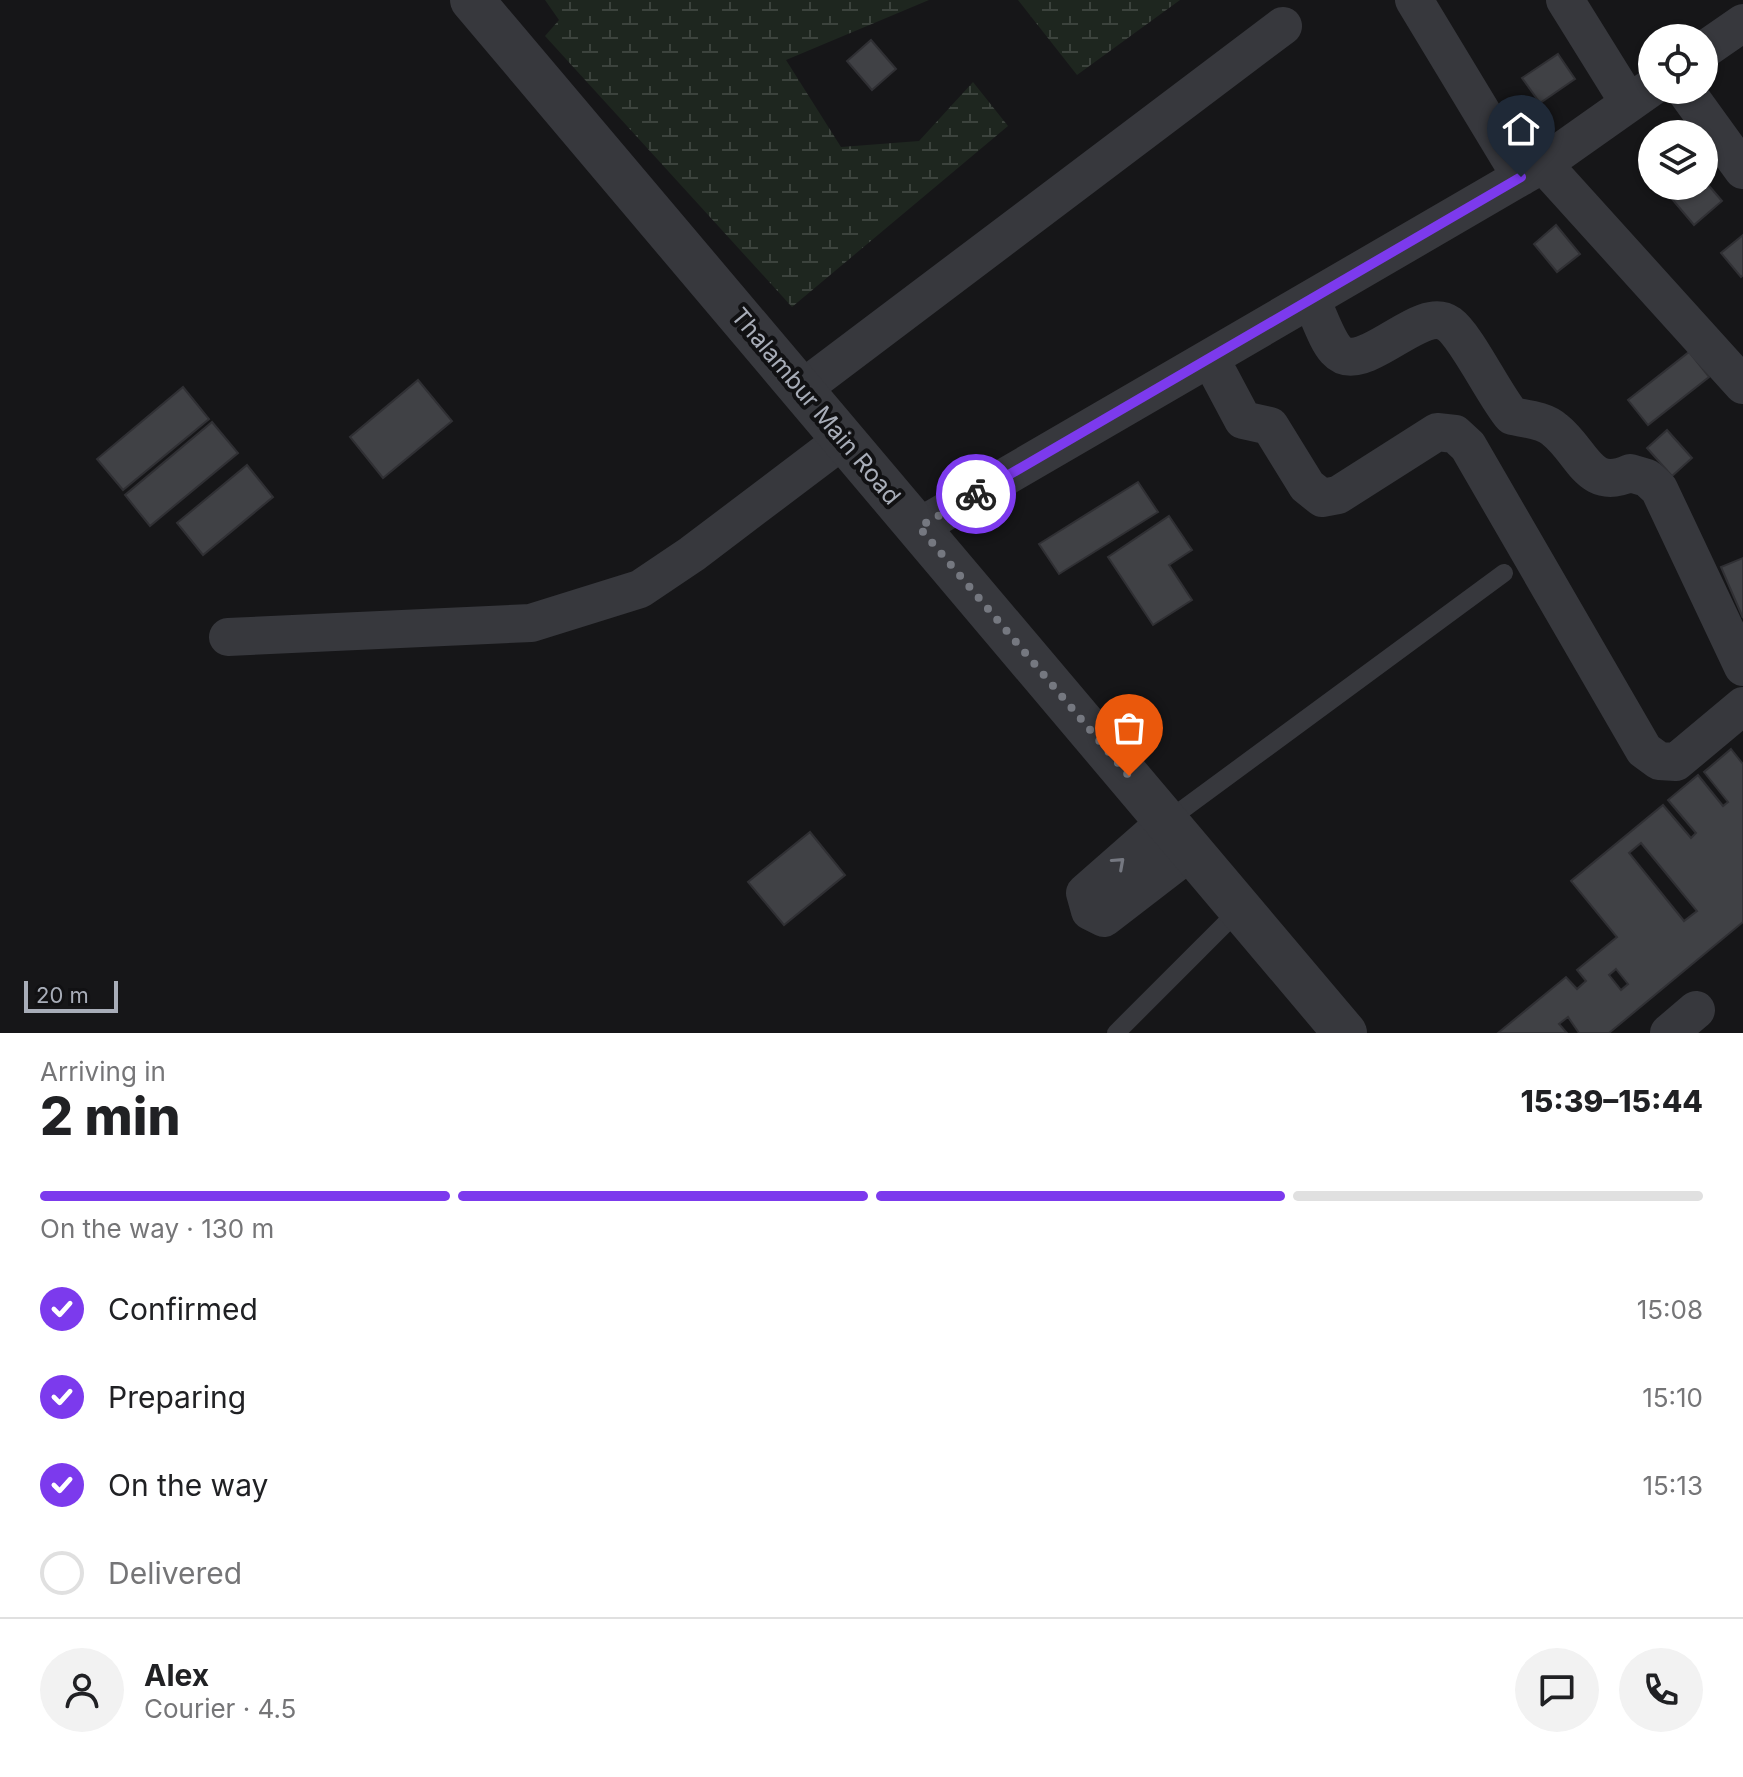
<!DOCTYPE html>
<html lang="en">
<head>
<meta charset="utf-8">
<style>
  :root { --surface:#fff; --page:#f2f2f2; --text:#202124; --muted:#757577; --line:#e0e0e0; --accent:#7c3aed }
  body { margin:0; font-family:Inter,sans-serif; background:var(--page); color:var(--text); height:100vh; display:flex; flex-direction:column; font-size:30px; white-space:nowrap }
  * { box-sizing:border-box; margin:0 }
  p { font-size:26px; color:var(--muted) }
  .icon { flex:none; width:44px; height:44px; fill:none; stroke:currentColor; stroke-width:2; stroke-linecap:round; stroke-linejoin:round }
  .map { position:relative; height:1033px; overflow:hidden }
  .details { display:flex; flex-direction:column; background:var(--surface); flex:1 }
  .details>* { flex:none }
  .tools { position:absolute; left:1638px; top:24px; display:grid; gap:16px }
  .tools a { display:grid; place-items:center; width:80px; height:80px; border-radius:50%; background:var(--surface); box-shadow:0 2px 6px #0004; font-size:40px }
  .scale { position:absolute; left:24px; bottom:20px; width:94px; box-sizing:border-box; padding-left:8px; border:4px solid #a8adb8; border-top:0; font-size:22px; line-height:28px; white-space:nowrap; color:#a8adb8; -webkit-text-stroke:6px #111113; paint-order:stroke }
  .pin { position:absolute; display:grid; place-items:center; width:68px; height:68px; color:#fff; margin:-82px -34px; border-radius:50% 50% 50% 0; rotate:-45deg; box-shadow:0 0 8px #0007 }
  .pin .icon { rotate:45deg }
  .courier { position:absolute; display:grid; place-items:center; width:80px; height:80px; margin:-40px; border:6px solid #7c3aed; border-radius:50%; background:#fff; color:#222; box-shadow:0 2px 10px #0007 }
  .headline em { font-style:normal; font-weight:800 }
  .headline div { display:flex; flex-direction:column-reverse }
  .headline { display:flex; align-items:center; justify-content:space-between; height:136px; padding:0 40px }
  h1 { font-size:52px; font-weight:800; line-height:60px }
  .bar { display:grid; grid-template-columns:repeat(4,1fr); gap:12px 8px; align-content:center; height:96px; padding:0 40px }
  .bar i { height:10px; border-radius:6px; background:var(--line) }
  .bar .current { background:var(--accent) }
  .bar p { grid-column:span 4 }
  .line { display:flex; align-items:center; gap:20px; padding:0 40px; border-top:2px solid var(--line) }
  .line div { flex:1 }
  .round { display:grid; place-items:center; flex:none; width:84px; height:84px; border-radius:42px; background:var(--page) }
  ol { padding:0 40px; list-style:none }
  li { display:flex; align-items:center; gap:24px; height:88px }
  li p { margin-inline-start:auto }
  li .icon { padding:8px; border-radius:50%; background:var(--accent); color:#fff; stroke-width:4 }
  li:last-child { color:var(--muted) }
  li i { width:44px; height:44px; border:4px solid var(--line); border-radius:50% }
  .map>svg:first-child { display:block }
  .wetland { fill:url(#wetland-marsh) }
  .building { fill:#404145; stroke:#303034; stroke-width:2; fill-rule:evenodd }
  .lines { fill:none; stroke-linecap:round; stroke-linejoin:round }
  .service { stroke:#37383d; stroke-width:18 }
  .minor { stroke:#37383d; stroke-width:38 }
  .tertiary { stroke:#37383d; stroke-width:44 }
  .oneway { stroke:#757881 }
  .done { stroke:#757880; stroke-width:8; stroke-dasharray:0 14.4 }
  .route { stroke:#7c3aed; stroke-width:10 }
  .labels { text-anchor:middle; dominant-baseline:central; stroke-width:8; stroke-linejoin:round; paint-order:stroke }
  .street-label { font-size:24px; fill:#a8adb8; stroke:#111113 }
</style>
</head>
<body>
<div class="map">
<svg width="1743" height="1033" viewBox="0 0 1743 1033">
  <defs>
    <pattern id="wetland-marsh" width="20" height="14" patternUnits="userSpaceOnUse" patternTransform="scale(2)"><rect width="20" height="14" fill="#1e261f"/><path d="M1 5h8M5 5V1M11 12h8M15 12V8" fill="none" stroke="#3c433d"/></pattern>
  </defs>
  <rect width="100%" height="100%" fill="#161618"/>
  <path class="wetland" d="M545 0H929L786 60 841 147 919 141 973 82 1008 126 792 307 545 36 559 20Z
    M1018 0H1180L1077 75Z"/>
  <path class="building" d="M871 40 896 69 872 90 847 61Z
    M1558 54 1575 79 1540 103 1522 78Z
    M1704 180 1722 201 1694 225 1661 186H1704Z
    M1556 225 1580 254 1557 272 1534 244Z
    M1743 235V275L1741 277 1721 253Z
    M1689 352 1709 377 1648 425 1628 400Z
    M418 380 452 421 383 478 350 437Z
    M183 387 209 419 123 490 97 459Z
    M212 422 238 453 150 526 125 495Z
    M1667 430 1692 458 1672 476 1647 448Z
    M247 465 273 497 203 555 177 523Z
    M1138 482 1158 512 1059 574 1039 544Z
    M1169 516 1192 550 1169 565 1192 600 1153 625 1108 557Z
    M1743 558V618L1721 567Z
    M1731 749 1743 764V922L1609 1033H1579L1568 1017 1559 1024 1567 1033H1498L1566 977 1577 989 1586 981 1577 970 1617 937 1571 881 1663 805 1691 838 1696 833 1668 800 1698 775 1723 806 1728 802 1704 772ZM1641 843 1697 911 1684 921 1629 853ZM1616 969 1628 984 1621 990 1609 975Z
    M810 832 845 875 784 925 748 882Z"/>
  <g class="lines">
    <path class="service" d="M1167 821 1504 573
      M1116 1033 1240 909"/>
    <path class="minor" d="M1414 0 1521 177
      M1565 0 1629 103
      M1704 50 1743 23
      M1685 90 1743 170
      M1543 164 1743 385
      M1311 300C1318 313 1326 339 1336 350 1362 379 1420 303 1449 324 1467 337 1494 395 1512 416 1526 419 1544 420 1555 430 1583 452 1588 492 1630 473L1647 478 1659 489 1743 667
      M1210 358 1243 420 1270 426 1307 486 1322 498 1338 495 1437 432 1455 434 1468 446 1644 750 1659 761 1676 762 1743 706
      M802 389 1283 26
      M919 527 1543 164 1652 87
      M228 637 531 623 640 589 692 554 844 439
      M1167 821 1085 893 1090 911 1104 918 1191 851
      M1669 1033 1696 1010"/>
    <path class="tertiary" d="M472 0 1345 1033"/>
  </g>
  <defs><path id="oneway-chevron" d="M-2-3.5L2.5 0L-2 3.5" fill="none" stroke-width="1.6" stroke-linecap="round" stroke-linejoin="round" transform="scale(2)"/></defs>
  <use class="oneway" href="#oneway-chevron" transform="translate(1119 863) rotate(-42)"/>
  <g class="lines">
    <path class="done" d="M976 494 919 527 1129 776"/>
    <path class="route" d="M976 494 1521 177"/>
  </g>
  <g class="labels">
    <g class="street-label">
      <text transform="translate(816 406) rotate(50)">Thalambur Main Road</text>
    </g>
  </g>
</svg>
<div class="tools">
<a><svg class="icon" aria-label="locate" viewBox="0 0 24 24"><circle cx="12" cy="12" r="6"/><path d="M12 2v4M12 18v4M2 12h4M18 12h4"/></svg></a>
<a><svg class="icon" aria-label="layers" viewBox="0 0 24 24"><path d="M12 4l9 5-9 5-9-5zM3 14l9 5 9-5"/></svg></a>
</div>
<div class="scale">20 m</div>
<div class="pin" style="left:1129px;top:776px;background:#ea580c"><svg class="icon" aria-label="bag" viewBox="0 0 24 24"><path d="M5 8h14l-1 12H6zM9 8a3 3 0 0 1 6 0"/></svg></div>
<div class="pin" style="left:1521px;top:177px;background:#1f2937"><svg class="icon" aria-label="home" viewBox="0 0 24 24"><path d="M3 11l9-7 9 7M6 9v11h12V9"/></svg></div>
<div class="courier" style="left:976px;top:494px"><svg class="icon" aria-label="bike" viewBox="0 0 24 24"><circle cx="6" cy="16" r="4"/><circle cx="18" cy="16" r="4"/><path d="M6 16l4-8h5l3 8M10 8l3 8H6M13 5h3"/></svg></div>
</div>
<section class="details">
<div class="headline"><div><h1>2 min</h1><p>Arriving in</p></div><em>15:39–15:44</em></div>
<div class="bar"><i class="current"></i><i class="current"></i><i class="current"></i><i></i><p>On the way · 130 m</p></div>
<ol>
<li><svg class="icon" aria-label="check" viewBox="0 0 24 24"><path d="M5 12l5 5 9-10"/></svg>Confirmed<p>15:08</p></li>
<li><svg class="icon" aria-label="check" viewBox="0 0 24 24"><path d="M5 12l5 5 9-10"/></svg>Preparing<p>15:10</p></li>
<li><svg class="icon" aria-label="check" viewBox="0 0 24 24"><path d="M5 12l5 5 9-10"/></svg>On the way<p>15:13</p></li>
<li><i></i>Delivered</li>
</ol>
<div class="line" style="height:144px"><a class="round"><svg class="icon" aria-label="person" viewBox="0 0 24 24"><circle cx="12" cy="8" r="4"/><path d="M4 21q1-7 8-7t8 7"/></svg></a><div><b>Alex</b><p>Courier · 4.5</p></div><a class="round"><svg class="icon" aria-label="chat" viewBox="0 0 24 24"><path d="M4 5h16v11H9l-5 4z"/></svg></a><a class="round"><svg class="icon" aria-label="phone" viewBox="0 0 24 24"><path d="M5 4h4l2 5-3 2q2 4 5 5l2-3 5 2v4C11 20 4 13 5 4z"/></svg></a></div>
</section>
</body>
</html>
